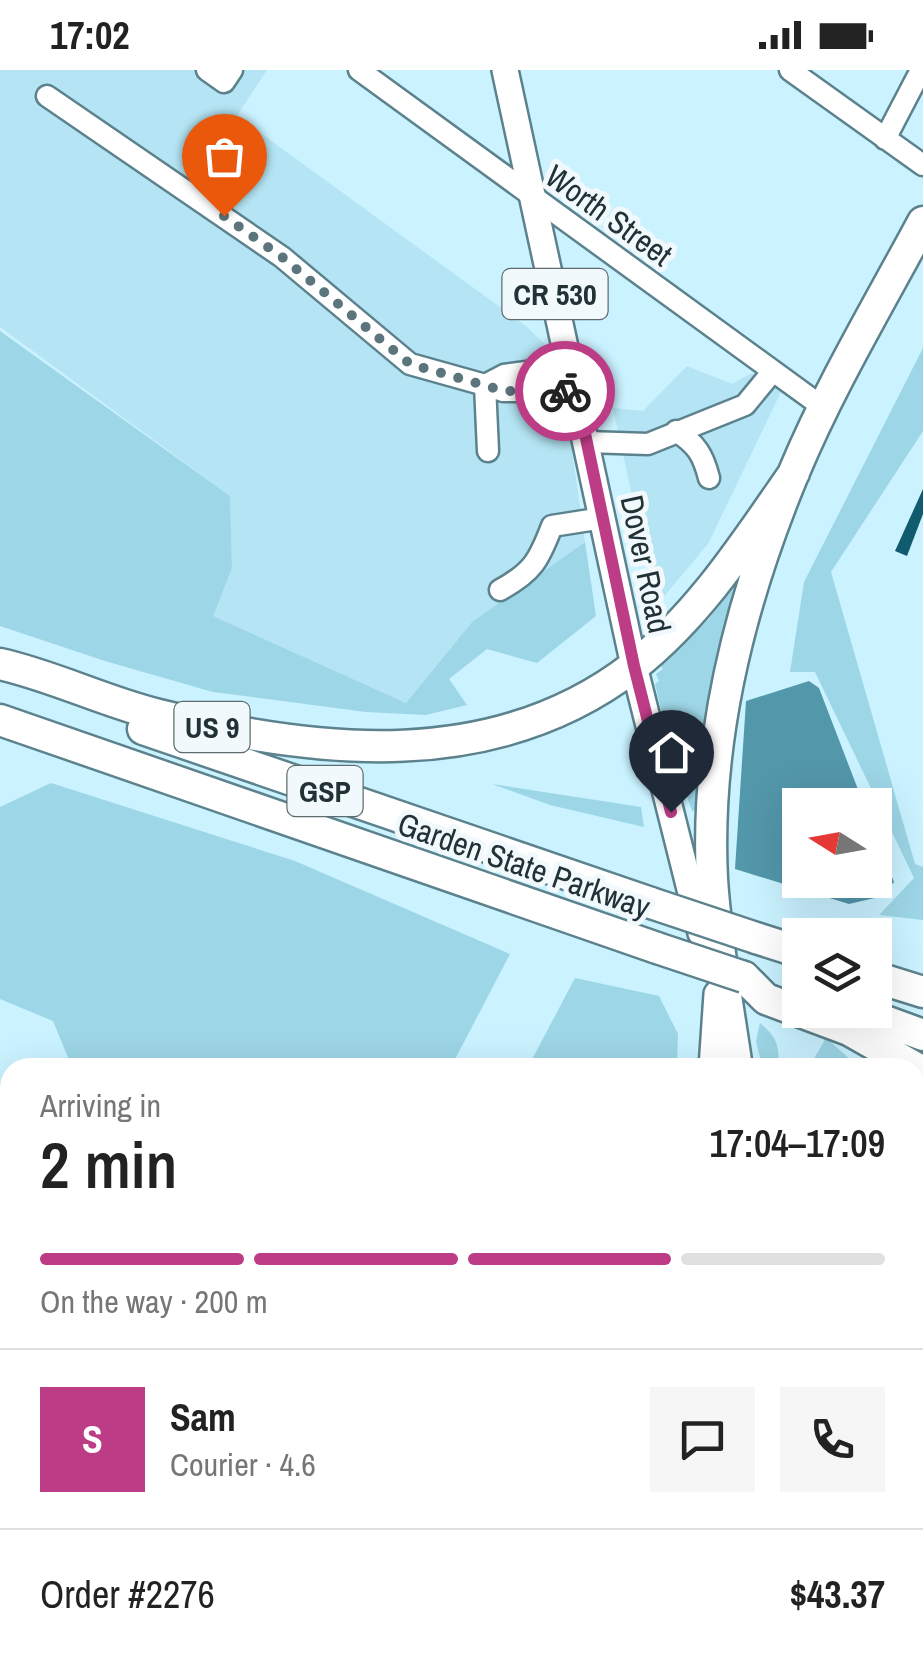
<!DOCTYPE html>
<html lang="en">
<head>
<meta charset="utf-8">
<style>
  :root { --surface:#fff; --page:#f6f6f6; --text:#222; --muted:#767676; --line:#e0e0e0; --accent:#bc3c86 }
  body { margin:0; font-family:"Archivo Narrow",sans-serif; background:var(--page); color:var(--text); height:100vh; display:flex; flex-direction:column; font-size:38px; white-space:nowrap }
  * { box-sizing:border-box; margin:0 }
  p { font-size:32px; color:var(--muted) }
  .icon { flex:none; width:55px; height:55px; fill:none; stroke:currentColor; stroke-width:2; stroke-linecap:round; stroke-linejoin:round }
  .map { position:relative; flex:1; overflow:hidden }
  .sheet { position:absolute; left:0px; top:988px; width:925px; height:622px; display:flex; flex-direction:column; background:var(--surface); border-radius:30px 30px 0 0; box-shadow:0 10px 40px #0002 }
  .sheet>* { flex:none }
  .needle { width:65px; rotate:281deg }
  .fabs { position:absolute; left:782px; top:718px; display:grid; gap:20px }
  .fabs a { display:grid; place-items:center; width:110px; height:110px; border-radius:0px; background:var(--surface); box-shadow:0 10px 40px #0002; font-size:50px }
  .pin { position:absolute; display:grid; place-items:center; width:85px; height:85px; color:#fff; margin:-102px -42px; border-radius:50% 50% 50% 0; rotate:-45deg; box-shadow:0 0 10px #0007 }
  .pin .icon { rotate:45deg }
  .courier { position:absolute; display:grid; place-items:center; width:100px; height:100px; margin:-50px; border:8px solid #bc3c86; border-radius:50%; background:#fff; color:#222; box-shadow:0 2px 12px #0007 }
  .head em { font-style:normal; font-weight:600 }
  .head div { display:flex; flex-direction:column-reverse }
  .head { display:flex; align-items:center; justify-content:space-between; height:170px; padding:0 40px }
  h1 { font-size:65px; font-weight:600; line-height:75px }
  .bar { display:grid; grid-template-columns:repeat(4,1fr); gap:15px 10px; align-content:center; height:120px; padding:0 40px }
  .bar i { height:12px; border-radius:8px; background:var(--line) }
  .bar .selected { background:var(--accent) }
  .bar p { grid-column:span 4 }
  .line { display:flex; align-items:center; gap:25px; padding:0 40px; border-top:2px solid var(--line) }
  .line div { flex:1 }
  .round { display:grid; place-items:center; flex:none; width:105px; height:105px; border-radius:0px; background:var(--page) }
  .status { display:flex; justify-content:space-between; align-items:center; height:70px; padding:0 50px; background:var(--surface); direction:ltr }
  .status svg { height:28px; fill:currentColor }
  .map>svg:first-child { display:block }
  .built { fill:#b5e5f4 }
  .green { fill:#9dd6e7 }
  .water { fill:#5397aa }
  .building { fill:#105c6e }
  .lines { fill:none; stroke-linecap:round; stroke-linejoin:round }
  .minor-casing { stroke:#5c828d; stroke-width:25 }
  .major-casing { stroke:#5c828d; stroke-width:30 }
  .highway-casing { stroke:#5c828d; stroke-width:35 }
  .minor { stroke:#fff; stroke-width:20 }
  .major { stroke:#fff; stroke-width:25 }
  .highway { stroke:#fff; stroke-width:30 }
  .highway-bridge-casing { stroke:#5c828d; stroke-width:35; stroke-linecap:butt }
  .highway-bridge { stroke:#fff; stroke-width:30 }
  .done { stroke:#5c757c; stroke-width:10; stroke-dasharray:0 18 }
  .route { stroke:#bc3c86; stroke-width:12 }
  .labels { text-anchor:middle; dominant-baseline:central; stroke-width:10; stroke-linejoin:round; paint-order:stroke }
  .shield { fill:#f1f9fc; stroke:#5f6d71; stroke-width:2.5 }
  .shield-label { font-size:30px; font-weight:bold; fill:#213136 }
  .street-label { font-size:32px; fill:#213136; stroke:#f1f9fc }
</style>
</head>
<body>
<div class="status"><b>17:02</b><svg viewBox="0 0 49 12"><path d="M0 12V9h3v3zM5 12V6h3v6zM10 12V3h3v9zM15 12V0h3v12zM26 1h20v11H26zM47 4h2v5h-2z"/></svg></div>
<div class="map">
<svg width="923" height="1609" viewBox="0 0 923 1609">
  <rect width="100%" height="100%" fill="#caf2ff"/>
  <path class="built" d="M0 0H267L237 46 526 256 559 288 585 472 472 552 406 633 212 546 232 498 230 426 0 257Z
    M687 296 732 314 752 303 781 322 708 474 656 536 613 338 643 341Z
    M915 1303 923 1305V1609H661L644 1600H915Z"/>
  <path class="green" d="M0 261 230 426 232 498 213 546 406 633 472 552 585 472 596 546 537 593 487 579 449 609 467 635 426 645 366 642 213 622 105 591 0 556Z
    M923 278V361L831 502 915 794 923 797V850L879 845 914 808 815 602H790L804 512Z
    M741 508 702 718 696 740 692 741 672 685 655 614 659 611 656 604 663 599 660 595 708 550Z
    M51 713 295 791 510 884 451 997H72L53 951 0 929V737Z
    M492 714 641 737 644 757 550 735Z
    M575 908 659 926 678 964 677 997H528Z
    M760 953C777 967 779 975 779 997H762L756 971Z
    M826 968 859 997H809Z
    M915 1048 923 1055V1196L918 1194 915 1184Z"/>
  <path class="water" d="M809 611 819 618 864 735H800V810H875V764L894 812 879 827 849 834 735 799 746 631Z
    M322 1600H423L425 1609H340Z"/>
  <path class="building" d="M923 419V444L907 486 895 481Z"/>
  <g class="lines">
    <g class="minor-casing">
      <path id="minor" d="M207 0 224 12 232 0
        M359 0 824 338
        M790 0 923 95
        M47 26 282 187 410 294 485 315 488 381
        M885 69 921 0
        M571 296 504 305 485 315 503 321H576
        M676 361C696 374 703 384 709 408
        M587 372 648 374 745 335 773 301
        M500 520C533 502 539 490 552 456L603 448
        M0 1163 10 1169
        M0 1389 10 1370
        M0 1419 10 1425
        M915 1423 923 1421
        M915 1539 923 1540
        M595 1600 593 1603 605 1609
        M702 1600 730 1609
        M63 1609 68 1600
        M744 1609H748
        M762 1609 764 1600"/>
    </g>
    <g class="major-casing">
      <path id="major" d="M505 0 634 596 701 863
        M712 998 717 924
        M915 1288 923 1290
        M868 1600 870 1609"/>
    </g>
    <g class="highway-casing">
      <path id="highway" d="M0 594C54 606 105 632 159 645 318 684 495 704 634 596 700 544 746 472 794 403
        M0 650 657 878
        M143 659 651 833
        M756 868 800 882
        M744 907 766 929 849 960 923 1002
        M875 907 923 922
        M855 940 923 965
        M737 998C728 935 716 872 712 809 705 670 741 529 794 402 830 316 879 234 923 152
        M915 1240 923 1238"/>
    </g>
    <use href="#minor" class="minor"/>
    <use href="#major" class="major"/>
    <use href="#highway" class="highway"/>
    <g class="highway-bridge-casing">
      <path id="highway-bridge" d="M651 833 756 868
        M657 878 744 907"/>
    </g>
    <use href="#highway-bridge" class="highway-bridge"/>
  </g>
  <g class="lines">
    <path class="done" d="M224 146 282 187 410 294 504 321H565"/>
    <path class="route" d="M565 321H576L634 596 671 742"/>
  </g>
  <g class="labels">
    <g class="shield">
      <rect x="502.5" y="199" width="105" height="50" rx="8"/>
      <rect x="174.5" y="632" width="75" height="50" rx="8"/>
      <rect x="287.5" y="696" width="75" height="50" rx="8"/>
    </g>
    <g class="shield-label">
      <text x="555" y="224">CR 530</text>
      <text x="212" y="657">US 9</text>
      <text x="325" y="721">GSP</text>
    </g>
    <g class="street-label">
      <text transform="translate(609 145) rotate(36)">Worth Street</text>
      <text transform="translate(646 494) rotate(78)">Dover Road</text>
      <text transform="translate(524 795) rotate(19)">Garden State Parkway</text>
    </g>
  </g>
</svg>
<div class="fabs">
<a><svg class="needle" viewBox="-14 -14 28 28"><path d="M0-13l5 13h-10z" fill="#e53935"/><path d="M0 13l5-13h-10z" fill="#767676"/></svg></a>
<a><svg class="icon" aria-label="layers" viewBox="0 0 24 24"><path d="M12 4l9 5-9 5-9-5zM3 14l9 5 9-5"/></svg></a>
</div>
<div class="pin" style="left:224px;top:146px;background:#ea580c"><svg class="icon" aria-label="bag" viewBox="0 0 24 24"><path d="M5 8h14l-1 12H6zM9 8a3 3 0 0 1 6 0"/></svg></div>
<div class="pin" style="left:671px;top:742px;background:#1f2937"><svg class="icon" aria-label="home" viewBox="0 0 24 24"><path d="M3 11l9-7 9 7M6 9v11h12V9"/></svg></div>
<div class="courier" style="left:565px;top:321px"><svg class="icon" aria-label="bike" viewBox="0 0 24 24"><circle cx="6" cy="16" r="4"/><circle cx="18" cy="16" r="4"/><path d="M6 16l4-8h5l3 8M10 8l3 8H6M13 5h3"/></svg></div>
<section class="sheet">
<div class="head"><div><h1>2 min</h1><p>Arriving in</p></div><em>17:04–17:09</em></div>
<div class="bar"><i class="selected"></i><i class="selected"></i><i class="selected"></i><i></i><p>On the way · 200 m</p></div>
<div class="line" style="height:180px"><b class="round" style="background:var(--accent);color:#fff">S</b><div><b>Sam</b><p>Courier · 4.6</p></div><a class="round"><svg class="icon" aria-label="chat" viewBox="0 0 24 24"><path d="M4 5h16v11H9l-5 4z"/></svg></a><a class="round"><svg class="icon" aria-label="phone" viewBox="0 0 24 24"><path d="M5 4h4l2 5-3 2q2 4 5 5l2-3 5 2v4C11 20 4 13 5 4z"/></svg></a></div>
<div class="line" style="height:130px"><div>Order #2276</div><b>$43.37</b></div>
</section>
</div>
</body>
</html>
